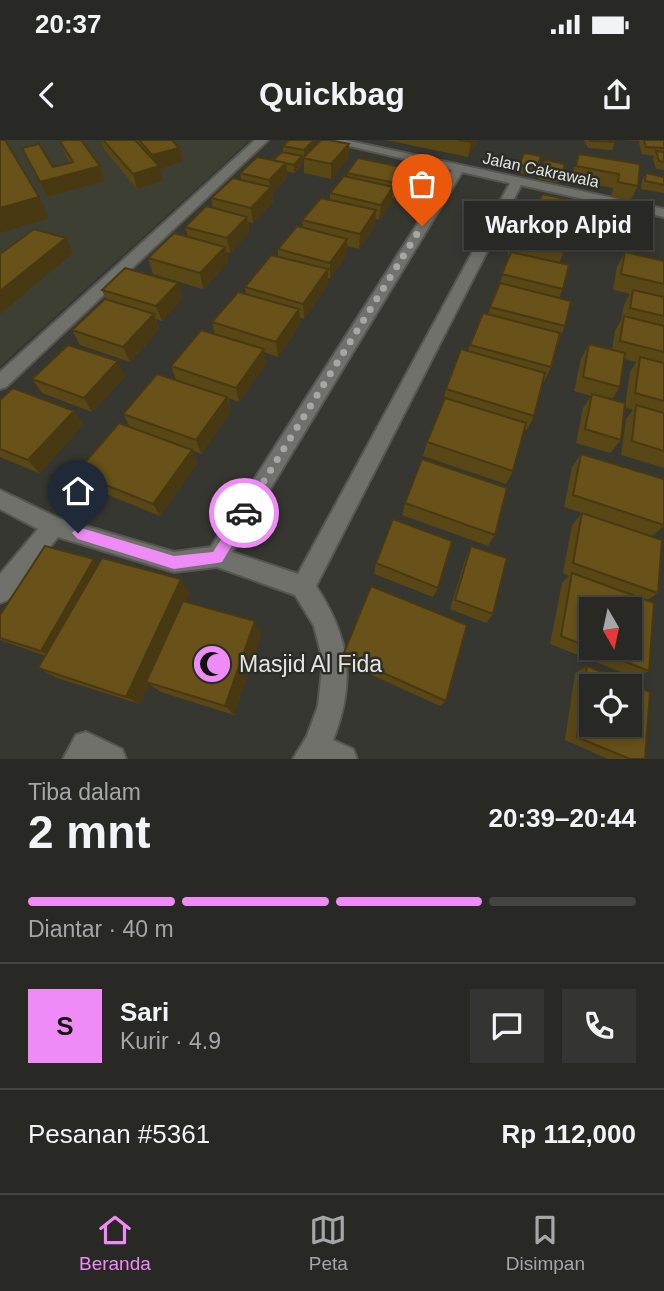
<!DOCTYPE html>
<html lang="id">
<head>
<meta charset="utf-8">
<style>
  :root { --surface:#282925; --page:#343532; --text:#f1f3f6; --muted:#a5a6a7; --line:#444542; --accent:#ef8bf6 }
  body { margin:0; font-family:Arial,sans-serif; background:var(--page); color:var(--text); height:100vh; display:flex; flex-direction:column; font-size:26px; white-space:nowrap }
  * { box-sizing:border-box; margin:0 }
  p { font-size:23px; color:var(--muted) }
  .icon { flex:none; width:38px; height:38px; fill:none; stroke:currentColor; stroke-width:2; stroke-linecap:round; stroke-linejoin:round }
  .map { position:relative; height:619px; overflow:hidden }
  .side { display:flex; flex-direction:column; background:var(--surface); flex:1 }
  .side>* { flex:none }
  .needle { width:46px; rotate:171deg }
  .controls { position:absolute; left:579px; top:457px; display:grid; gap:14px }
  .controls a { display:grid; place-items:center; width:63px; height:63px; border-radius:0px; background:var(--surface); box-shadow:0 4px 10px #0003,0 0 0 2px var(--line); font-size:35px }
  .pin { position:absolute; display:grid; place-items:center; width:60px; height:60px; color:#fff; margin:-72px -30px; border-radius:50% 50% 50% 0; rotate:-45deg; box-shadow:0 0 7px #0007 }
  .pin .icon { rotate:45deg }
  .courier { position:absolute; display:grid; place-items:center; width:70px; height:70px; margin:-35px; border:5px solid #ef8bf6; border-radius:50%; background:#fff; color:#222; box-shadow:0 2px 9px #0007 }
  .bubble { position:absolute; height:49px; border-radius:0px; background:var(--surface); box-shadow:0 4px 10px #0003,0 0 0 2px var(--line); font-size:23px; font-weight:700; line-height:49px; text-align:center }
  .headline em { font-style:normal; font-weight:700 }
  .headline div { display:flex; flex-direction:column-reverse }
  .headline { display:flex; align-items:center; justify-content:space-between; height:119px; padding:0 28px }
  h1 { font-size:46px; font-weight:700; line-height:52px }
  .bar { display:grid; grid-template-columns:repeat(4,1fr); gap:10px 7px; align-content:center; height:84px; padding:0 28px }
  .bar i { height:9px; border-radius:5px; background:var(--line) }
  .bar .on { background:var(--accent) }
  .bar p { grid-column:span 4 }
  .line { display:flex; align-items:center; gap:18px; padding:0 28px; border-top:2px solid var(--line) }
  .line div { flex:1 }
  .round { display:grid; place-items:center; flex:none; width:74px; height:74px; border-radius:0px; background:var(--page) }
  .status { display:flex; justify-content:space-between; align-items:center; height:49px; padding:0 35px; background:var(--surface); direction:ltr }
  .status svg { height:19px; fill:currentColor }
  header { display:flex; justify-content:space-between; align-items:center; height:91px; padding:0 28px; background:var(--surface); font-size:32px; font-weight:700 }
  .menu { display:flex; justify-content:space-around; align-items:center; height:98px; border-top:2px solid var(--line); background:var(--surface); font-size:19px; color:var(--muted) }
  .menu a { display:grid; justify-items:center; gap:4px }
  .menu .on { color:var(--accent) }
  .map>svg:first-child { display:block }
  .built { fill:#3d3f33 }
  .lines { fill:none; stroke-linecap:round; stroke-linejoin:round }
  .minor-casing { stroke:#555651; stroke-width:4 }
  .tertiary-casing { stroke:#555651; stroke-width:4 }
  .minor { fill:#70716b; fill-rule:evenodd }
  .tertiary { fill:#70716b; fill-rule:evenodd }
  .wall { fill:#594716 }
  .shaded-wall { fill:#493912 }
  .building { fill:#68521a; stroke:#493912; stroke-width:2; fill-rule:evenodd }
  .route { fill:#ef8bf6 }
  .done { stroke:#a7a8a3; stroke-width:7; stroke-dasharray:0 12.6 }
  .labels { text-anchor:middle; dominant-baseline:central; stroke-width:5; stroke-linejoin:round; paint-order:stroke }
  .far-street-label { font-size:16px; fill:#e4e5e1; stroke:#2c2d27 }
  .near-poi-label { font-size:23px; fill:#e4e5e1; stroke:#2c2d27; text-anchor:start }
</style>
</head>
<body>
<div class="status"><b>20:37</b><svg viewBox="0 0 49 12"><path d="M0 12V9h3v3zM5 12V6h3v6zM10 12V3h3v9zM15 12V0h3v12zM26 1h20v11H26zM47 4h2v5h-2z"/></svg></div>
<header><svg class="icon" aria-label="back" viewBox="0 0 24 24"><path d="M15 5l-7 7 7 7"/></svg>Quickbag<svg class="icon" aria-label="share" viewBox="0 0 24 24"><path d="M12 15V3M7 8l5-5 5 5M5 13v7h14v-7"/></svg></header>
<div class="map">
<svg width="664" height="619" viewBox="0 0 664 619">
  <rect width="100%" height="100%" fill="#363731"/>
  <path class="built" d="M0 0H250L0 226Z"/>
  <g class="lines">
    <g class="minor-casing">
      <path id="minor" d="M324 0H345L664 69V77L521 45 316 446C350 498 356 541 333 600L353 609 357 619H293L307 596 318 566 323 521 314 486 295 455 217 427 174 432 58 397 8 460 0 463V434L38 389 0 369V350L58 378 174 412 211 407 452 30ZM462 32 510 43 298 434 232 412Z
        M86 592 122 609 126 619H63L76 595Z"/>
    </g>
    <g class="tertiary-casing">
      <path id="tertiary" d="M255 0H268L6 247 0 249V232Z"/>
    </g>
    <use href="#minor" class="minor"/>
    <use href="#tertiary" class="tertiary"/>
  </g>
  <path class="wall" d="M101 0H172L183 22 160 29 163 41 137 49 104 9Z
    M314 0V7L349 4 348 19 331 39 304 33V18H302L303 24 294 33 286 31 287 38 272 53 273 62 253 83 248 82 249 92 230 113 226 112 228 122 203 149 153 134 148 118 188 97 185 87 213 68 211 58 241 39 240 33 273 20 283 12V6Z
    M386 0H478L468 17Z
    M584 0H615V2L612 10 588 8Z
    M626 0H664V30L656 29 653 19 654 16 642 14 639 3 640 1Z
    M60 1 100 26 105 41 47 57 22 8 53 27 70 23 66 16Z
    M579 14 640 24 638 46 630 61 611 57 613 48 570 40Z
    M541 16 534 36 517 32 519 25Z
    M545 20 562 35 559 43 538 39Z
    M347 33 404 43 394 58H392V62L379 80 375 79V85L359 109 347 106V114L330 138H328V144L304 179 299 177 300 184 278 217 264 212 266 224 239 262 228 258 231 271 201 314 192 310 197 323 160 376 86 346 76 333 130 287 123 274 176 240 171 226 215 194 212 182 246 154 245 147 278 117V109L303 87 302 80 330 60V53L347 37Z
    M646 33 664 37V53L641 49 642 41Z
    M542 54 569 80 566 88 564 112 559 123 563 149 559 158 565 186 559 200 551 227 544 242H543L534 276 527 290 525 289 513 331 506 344 423 316 427 302 442 264 446 249 468 211 470 205 488 174 510 116 507 115 512 100 532 81Z
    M625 112 664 121V328L621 315 626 279 633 270 625 267 630 232 636 222 624 219 620 247 612 259 621 300 610 313 576 303 583 268 591 256 574 251 581 219 589 204 612 210 615 191 621 180 624 165 630 154 613 150 617 127Z
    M178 143 183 158 162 181 156 179 159 189 130 222 80 205 72 190 106 160 102 150Z
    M125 236 92 272 42 253 32 239Z
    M0 260 74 271 83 285 39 333 0 317Z
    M581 314 664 386 651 397 658 453 647 460 649 531 634 537 550 504 562 443 569 436 563 433 572 385 582 373 564 367 572 327Z
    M405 363 495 395 488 406 402 375Z
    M471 406 493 474 486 483 450 469 466 417Z
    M376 423 438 448 433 457 374 434Z
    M98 424 190 453 186 462 261 495 234 575 161 552 149 544 140 564 57 538 38 528 46 516 0 500V475Z
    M343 515 446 561 440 566 343 522Z
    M587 526 645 619H608L565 600 575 533Z"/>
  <path class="shaded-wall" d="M314 0V8L304 18V10Z
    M473 0H478L468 17 471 2Z
    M349 4 348 19 331 39V24Z
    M179 8 183 22 160 29 163 41 137 49 133 34 155 28 152 15Z
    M302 16 303 24 294 33V25Z
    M286 23 287 38 272 53 273 62 253 83 251 68 270 48 269 40Z
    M100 26 105 41 47 57 40 42Z
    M406 28 404 43 394 58 396 43Z
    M393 47 392 62 379 80 381 65Z
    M39 57 49 78 0 93V68Z
    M376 70 375 85 359 109 360 94Z
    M247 77 249 92 230 113 227 98Z
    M66 98 73 113 0 174V151Z
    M347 99V114L330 138V123Z
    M225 107 228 122 203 149 200 133Z
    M328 129V144L304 179 303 164Z
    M178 143 183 158 162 181 156 166Z
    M299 169 300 184 278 217 276 202Z
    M154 174 159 189 130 222 123 207Z
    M264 209 266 224 239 262 236 248Z
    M118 221 125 236 92 272 84 258Z
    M227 257 231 271 201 314 196 300Z
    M74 271 83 285 39 333 28 320Z
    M192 310 197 323 160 376 153 364Z
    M94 419 104 430 54 519 41 511Z
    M181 439 190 453 150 543 146 542 149 544 140 564 126 557Z
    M255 481 261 495 234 575 225 566Z"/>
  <path class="building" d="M0 0H5L39 57 0 68Z
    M66 0H81L100 26 40 42 22 8 39 4 53 27 73 22 60 1Z
    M103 0H135L159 26 133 34Z
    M139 0H172L179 8 152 15Z
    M289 0H314L304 10 283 6Z
    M321 0H329L349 4 331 24 303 18Z
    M459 0H473L471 2Z
    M590 0H615V2L591 1Z
    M644 0H664V8L646 7Z
    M656 11 664 12V22L659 21Z
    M282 12 302 16 294 25 273 20Z
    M524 13 541 16 537 28 519 25Z
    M579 14 640 24 638 46 618 42 619 34 576 26Z
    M257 17 286 23 269 40 240 33Z
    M358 18 406 28 396 43 347 33Z
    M545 20 565 24 562 35 541 31Z
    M646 33 664 37V45L645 41Z
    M344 36 393 47 381 65 330 53Z
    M233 38 271 47 251 68 211 58Z
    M542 54 575 61 569 80 535 73Z
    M321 58 376 70 360 94 302 80Z
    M206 66 247 77 227 98 185 87Z
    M520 78 570 89 564 112 512 100Z
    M297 86 347 99 330 123 278 109Z
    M34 89 66 98 0 151V114Z
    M174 93 225 107 200 133 148 118Z
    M511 112 569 125 563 149 502 134Z
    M625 112 664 121V144L621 134Z
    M271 115 328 129 303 164 245 147Z
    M125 128 178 143 156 166 102 150Z
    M500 143 571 161 565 186 490 167Z
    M633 150 664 157V176L630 168Z
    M238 152 299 169 276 202 212 182Z
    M105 159 154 174 123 207 72 190Z
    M483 173 560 193 551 227 470 205Z
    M624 176 664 186V212L620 201Z
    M201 190 264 209 236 248 171 226Z
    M589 204 625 213 620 247 583 237Z
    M68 205 118 221 84 258 32 239Z
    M461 209 545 233 534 276 446 249Z
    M640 217 664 223V261L635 253Z
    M157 234 227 257 196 300 123 274Z
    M13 248 74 271 28 320 0 309V260Z
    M592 254 625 263 621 300 585 289Z
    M445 258 526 283 513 331 427 302Z
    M636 265 664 273V311L632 301Z
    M119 283 192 310 153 364 76 333Z
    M581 314 664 339V385L573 355Z
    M422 319 507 348 495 395 405 363Z
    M582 373 662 400 658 453 573 423Z
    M393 379 452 401 438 448 376 423Z
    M45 406 94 419 41 511 0 498V475Z
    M471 406 507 418 493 474 455 460Z
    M102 418 181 439 126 557 38 528Z
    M572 433 654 463 649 531 561 496ZM592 469H630V508H592Z
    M371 446 467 485 446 561 343 515Z
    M183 461 255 481 225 566 146 542Z
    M587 526 650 552 645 619H630L577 597ZM592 546H630V584H592Z"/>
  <path class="route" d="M244 368 250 373 249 377 222 422 217 423 174 429 78 399 72 393 78 387 174 416 213 412 240 370Z"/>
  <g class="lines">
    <path class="done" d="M244 373 422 86"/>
  </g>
  <defs>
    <g id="mosque-disc" transform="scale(2.0125)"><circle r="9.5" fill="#ef8bf6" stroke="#2c2d27"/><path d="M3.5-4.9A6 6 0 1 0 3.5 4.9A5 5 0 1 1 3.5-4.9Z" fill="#111"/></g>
  </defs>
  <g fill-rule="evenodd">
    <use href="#mosque-disc" x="212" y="524"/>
  </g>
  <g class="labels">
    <g class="far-street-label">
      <text transform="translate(541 30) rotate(12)">Jalan Cakrawala</text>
    </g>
    <g class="near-poi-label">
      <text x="239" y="524">Masjid Al Fida</text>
    </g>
  </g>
</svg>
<div class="controls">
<a><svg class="needle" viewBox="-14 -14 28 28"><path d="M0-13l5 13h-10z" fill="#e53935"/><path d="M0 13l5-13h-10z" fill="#a5a6a7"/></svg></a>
<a><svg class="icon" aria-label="locate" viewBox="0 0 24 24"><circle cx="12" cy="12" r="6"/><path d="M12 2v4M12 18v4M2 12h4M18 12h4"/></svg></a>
</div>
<div class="pin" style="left:422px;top:86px;background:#ea580c"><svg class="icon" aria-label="bag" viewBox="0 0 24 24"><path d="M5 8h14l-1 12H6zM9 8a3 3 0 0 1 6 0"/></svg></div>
<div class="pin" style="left:78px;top:393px;background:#1f2937"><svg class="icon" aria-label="home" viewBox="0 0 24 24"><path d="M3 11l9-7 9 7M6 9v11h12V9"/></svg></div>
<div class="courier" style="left:244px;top:373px"><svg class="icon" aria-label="car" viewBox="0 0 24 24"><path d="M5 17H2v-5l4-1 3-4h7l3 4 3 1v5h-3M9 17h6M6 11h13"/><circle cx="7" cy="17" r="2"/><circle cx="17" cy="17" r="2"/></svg></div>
<div class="bubble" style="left:464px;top:61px;width:189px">Warkop Alpid</div>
</div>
<section class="side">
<div class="headline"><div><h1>2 mnt</h1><p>Tiba dalam</p></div><em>20:39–20:44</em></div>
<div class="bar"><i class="on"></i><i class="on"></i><i class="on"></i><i></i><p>Diantar · 40 m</p></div>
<div class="line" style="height:126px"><b class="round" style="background:var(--accent);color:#111">S</b><div><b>Sari</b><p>Kurir · 4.9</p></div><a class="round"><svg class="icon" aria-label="chat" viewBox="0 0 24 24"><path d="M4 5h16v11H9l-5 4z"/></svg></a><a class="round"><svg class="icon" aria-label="phone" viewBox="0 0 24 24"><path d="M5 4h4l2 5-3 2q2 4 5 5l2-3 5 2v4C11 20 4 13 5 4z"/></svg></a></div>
<div class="line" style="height:91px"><div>Pesanan #5361</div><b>Rp 112,000</b></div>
</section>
<nav class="menu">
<a class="on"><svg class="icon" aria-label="home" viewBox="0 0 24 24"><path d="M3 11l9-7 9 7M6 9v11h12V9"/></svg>Beranda</a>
<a><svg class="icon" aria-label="map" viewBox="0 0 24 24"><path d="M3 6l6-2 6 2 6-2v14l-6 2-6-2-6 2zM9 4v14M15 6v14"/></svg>Peta</a>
<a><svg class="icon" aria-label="saved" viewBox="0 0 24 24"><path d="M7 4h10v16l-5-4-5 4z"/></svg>Disimpan</a>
</nav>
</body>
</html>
